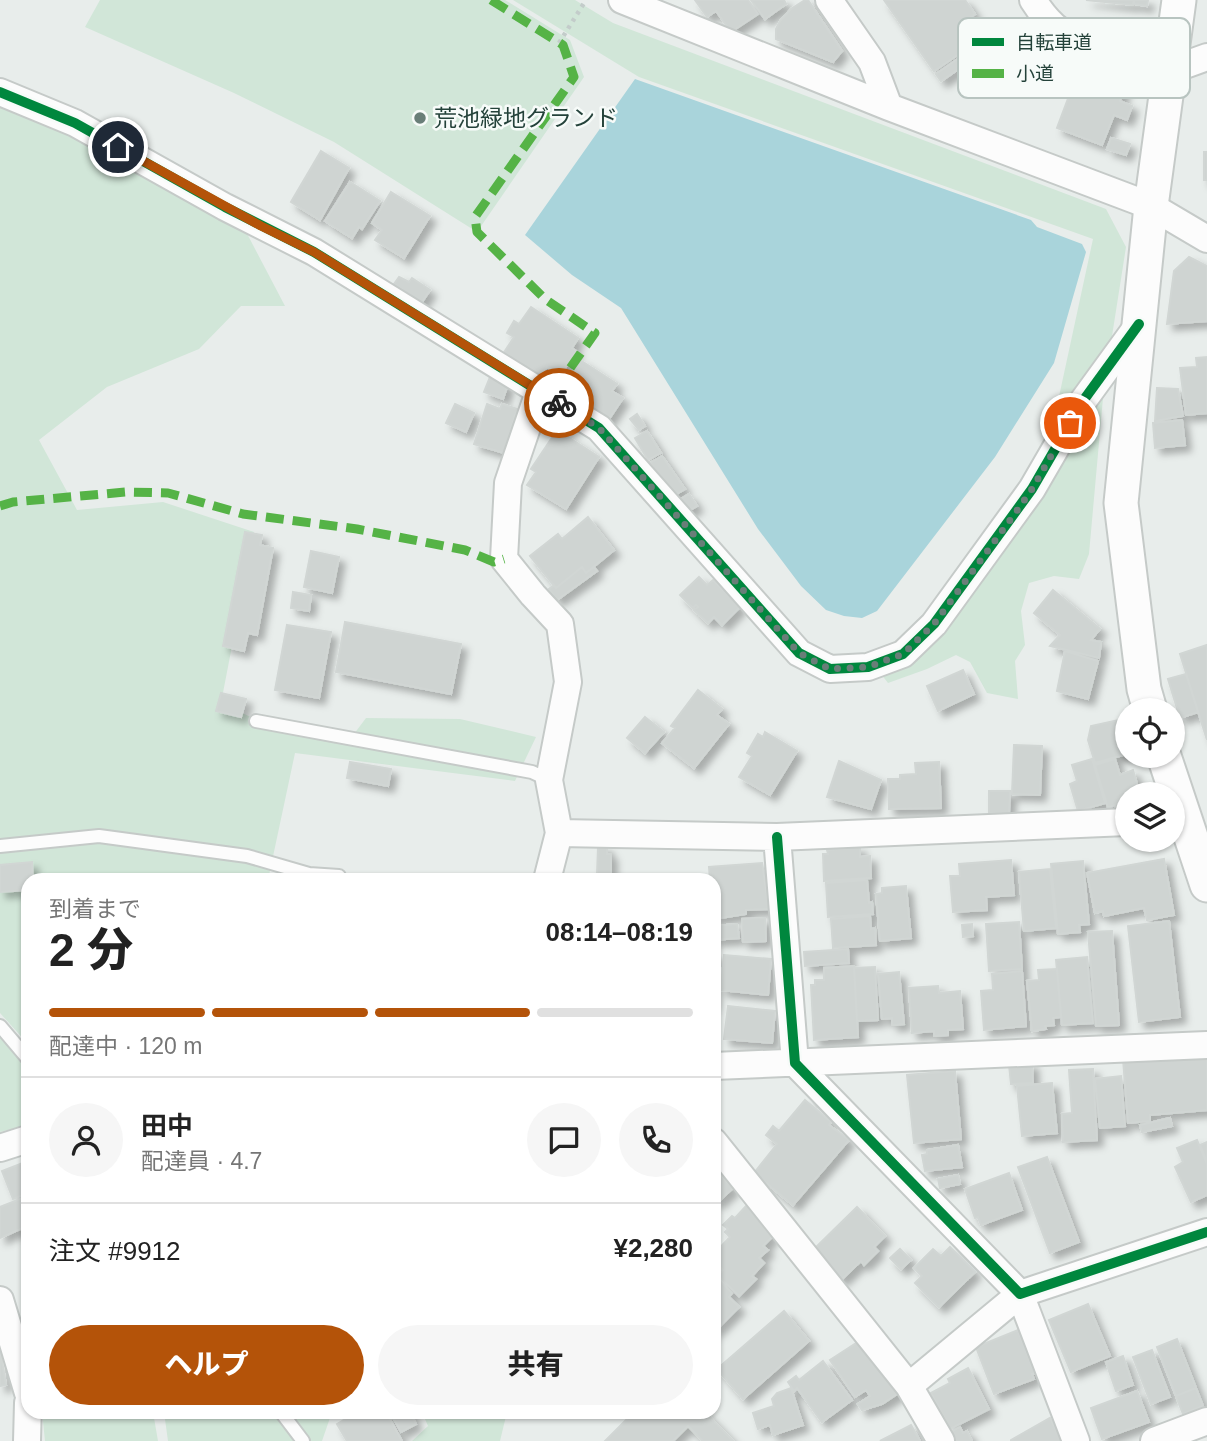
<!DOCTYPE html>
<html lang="ja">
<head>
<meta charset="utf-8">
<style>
  :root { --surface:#fff; --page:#f6f6f6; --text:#222; --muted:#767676; --line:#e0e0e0; --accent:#b45309 }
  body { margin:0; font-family:Helvetica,"Noto Sans JP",sans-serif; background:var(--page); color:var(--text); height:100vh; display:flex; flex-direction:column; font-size:26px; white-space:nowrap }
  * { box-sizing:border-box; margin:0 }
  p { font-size:23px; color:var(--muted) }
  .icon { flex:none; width:38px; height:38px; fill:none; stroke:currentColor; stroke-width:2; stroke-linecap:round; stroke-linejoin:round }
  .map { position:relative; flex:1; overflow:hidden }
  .sheet { position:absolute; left:21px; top:873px; width:700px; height:546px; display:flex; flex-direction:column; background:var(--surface); border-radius:21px; box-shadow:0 2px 5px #0004 }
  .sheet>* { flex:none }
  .controls { position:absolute; left:1115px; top:698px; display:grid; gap:14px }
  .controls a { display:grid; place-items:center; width:70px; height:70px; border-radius:50%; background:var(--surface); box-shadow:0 2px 5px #0004; font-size:35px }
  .pin { position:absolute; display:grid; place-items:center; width:60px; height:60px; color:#fff; margin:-30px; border:4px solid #fff; border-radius:50%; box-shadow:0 2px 7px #0007 }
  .courier { position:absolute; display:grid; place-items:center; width:70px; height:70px; margin:-35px; border:5px solid #b45309; border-radius:50%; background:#fff; color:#222; box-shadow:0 2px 9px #0007 }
  .summary em { font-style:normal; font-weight:800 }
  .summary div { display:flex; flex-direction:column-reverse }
  .summary { display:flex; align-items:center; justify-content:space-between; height:119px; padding:0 28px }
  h1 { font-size:46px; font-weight:800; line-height:52px }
  .bar { display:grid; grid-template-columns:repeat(4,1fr); gap:10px 7px; align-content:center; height:84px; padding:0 28px }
  .bar i { height:9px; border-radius:5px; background:var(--line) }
  .bar .selected { background:var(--accent) }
  .bar p { grid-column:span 4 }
  .line { display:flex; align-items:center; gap:18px; padding:0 28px; border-top:2px solid var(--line) }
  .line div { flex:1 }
  .round { display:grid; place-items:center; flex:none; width:74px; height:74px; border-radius:37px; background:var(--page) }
  .cta { display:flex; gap:14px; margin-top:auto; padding:14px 28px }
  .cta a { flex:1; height:80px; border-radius:42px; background:var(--accent); color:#fff; font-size:28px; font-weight:800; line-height:80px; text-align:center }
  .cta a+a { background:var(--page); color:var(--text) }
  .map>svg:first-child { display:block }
  .green { fill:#d1e6d8 }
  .water { fill:#a9d4db }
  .building { fill:#cfd4d2; stroke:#d1d6d4; stroke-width:2; filter:url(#shadow) }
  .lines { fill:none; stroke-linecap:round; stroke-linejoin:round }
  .service-casing { stroke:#c5cac8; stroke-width:16 }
  .minor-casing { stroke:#c5cac8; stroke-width:30 }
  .tertiary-casing { stroke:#c5cac8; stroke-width:37 }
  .path { stroke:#c3ccca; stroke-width:4.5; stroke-dasharray:3.5 5; stroke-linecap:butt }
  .service { stroke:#fcfcfc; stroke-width:12 }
  .minor { stroke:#fcfcfc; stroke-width:26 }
  .tertiary { stroke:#fcfcfc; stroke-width:33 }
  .quiet { stroke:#55b346; stroke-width:9; stroke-dasharray:18 9; stroke-linecap:butt }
  .cycleway-casing { stroke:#f7fbf9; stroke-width:15 }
  .cycleway { stroke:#00873e; stroke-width:10 }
  .done { stroke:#697e78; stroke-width:7; stroke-dasharray:0 12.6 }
  .route { stroke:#b45309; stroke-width:9 }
  .poi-dot { fill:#697e78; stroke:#f7fbf9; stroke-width:2.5 }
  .labels { text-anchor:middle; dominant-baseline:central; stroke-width:5; stroke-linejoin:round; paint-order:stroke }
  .poi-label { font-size:23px; fill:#24423a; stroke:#f7fbf9; text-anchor:start }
  .key { fill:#f7fbf9; stroke:#b8c4c0; stroke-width:2 }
  .key-label { font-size:19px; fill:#24423a }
</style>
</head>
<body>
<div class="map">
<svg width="1207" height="1441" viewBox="0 0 1207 1441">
  <defs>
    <filter id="shadow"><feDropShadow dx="6" dy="6" stdDeviation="3.5" flood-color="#0004"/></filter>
  </defs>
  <rect width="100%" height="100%" fill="#e8edeb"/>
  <path class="green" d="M100 0H505L570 40 584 77 477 232 334 142 234 93 85 27Z
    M513 0H575L613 23 1106 209 1126 247 1104 387 1089 554 1079 579 1054 576 1029 583 1021 611 1025 645 1015 661 1018 699 987 693 970 662 956 655 927 669 888 683 881 674 1038 494 1093 239 639 77Z
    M0 107 80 140 243 226 285 306H241L199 349 107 387 39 440 77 510 163 502 254 532 221 703 285 733 354 734 366 718 460 719 536 737 515 781 295 753 268 880H28V1044L0 1013Z
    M0 1036 22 1060 28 1095V1125L0 1132Z
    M42 1412H153L158 1441H45Z
    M164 1412H332L322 1441H168Z
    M422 1412H507L500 1441H412L428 1426Z"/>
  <path class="water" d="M635 79 1031 220 1037 227 1082 244 1086 252 1054 363 995 457 877 611 862 618 844 616 826 610 801 586 758 529 621 308 572 275 525 235Z"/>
  <path class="building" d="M695 0H748L758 14 731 32 716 11 707 17Z
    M751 0H784L786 4 765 19Z
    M805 0H808L842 51 833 62 776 39V29L780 21 791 9Z
    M884 0H965L975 14 964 23 977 42 934 71Z
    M1086 0H1134L1133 5Z
    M1134 0H1148L1147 6 1134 4Z
    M966 53 972 60 941 81 936 74Z
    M1081 64 1127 81 1120 101 1132 106 1127 120 1114 115 1102 145 1057 128Z
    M1111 138 1130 144 1126 155 1107 149Z
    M321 151 349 168 320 220 291 202Z
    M1204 152H1207V180H1204Z
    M350 182 380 201 362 229 359 227 352 238 325 221Z
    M391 192 430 216 404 258 375 240 382 230 372 223Z
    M1189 257 1207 266V321L1167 324 1174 271Z
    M399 277 409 282 412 278 430 290 420 305 403 294 404 291 394 284Z
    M531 307 578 338 572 348 576 351 560 376 547 367 537 381 501 357 514 337 507 333 514 321 519 324Z
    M1207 357V413L1186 415 1180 368 1197 367 1196 358Z
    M580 360 617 384 612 391 623 398 607 422 560 391Z
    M490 377 508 384 503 399 484 392Z
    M1157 388 1178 389 1183 416 1155 421Z
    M455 404 474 413 466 432 446 423Z
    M487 404 500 409 502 404 517 409 504 453 474 444Z
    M637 414 645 426 639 430 630 419Z
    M1182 420 1185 445 1155 448 1153 423Z
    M557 430 599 457 566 509 527 485 536 472 531 469Z
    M647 431 661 453 648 460 635 438Z
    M662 456 685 489 672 497 650 463Z
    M689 494 697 506 687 512 679 500Z
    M588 517 614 550 586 573 582 567 556 588 530 556 558 534 562 539Z
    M245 532 262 535 260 545 273 548 257 635 248 633 244 651 223 646Z
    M311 551 339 557 332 593 304 587Z
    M582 567 586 573 594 567 597 571 557 600 549 589 554 585 556 588Z
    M699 577 707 585 713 580 740 607 722 625 714 617 708 623 694 610 698 607 696 605 693 608 680 595Z
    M1053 590 1100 629 1091 640 1101 642 1099 658 1050 646 1060 635 1034 613Z
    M293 592 311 595 309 611 291 608Z
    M345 622 461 644 451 694 336 672Z
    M287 625 331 632 319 698 275 690Z
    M1207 645V740L1180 654Z
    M1065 651 1098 661 1088 699 1057 691Z
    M963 670 974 694 938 711 927 686Z
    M1186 674 1198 712 1180 718 1168 679Z
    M698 690 722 709 717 715 729 724 694 768 662 743 675 728 671 726Z
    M221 693 246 699 241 717 216 711Z
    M645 717 664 732 645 753 627 738Z
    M1119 720 1127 754 1095 763 1088 740 1091 726Z
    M765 732 797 751 770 795 739 777 752 756 747 753 758 734 763 737Z
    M1014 745 1042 746 1040 795 1012 794Z
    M1092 759 1105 803 1078 811 1070 784 1077 781 1072 765Z
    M1115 759 1120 775 1133 770 1139 791 1137 794H1127V805L1116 809 1115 805 1108 808 1095 765Z
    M839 761 881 780 871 809 827 797Z
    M350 762 391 769 388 786 347 778Z
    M939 762 941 808 889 809 888 779H900V775L916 774 915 763Z
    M989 791H1010L1009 813H989Z
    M598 847H607V854H611V876L597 875Z
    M860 847V857L870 856 871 878 824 881 823 854H828L827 850Z
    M1164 859 1174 915 1147 920 1144 908 1104 916 1103 911 1095 913 1087 873Z
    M1011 860 1014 895 986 897 987 910 953 912 950 876H960L959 864Z
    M1083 861 1089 924 1079 925 1080 932 1058 934 1051 864Z
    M32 862 33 880H28V890L0 892V865Z
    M762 863 769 909 746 910V914L714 919V880H710L709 867Z
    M1050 869 1056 928 1024 931 1019 872Z
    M576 877 607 880H575Z
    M867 880 869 903 872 902 873 914 828 917 826 883Z
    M906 886 911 938 880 941 876 894 882 893V888Z
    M870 916 871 929 875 928 876 945 833 948 831 919Z
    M765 918 766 941 743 942 742 919Z
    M1169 921 1180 1017 1139 1022 1128 926Z
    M1019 922 1022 969 989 971 986 924Z
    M737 924 739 938 714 940V926Z
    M972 924 973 936 963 937 962 925Z
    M1112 931 1119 1025 1096 1026 1088 932Z
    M848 949 849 963 805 966 804 952Z
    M714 954H717L714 1007Z
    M724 955 771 959 768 995 721 990Z
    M1087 957 1093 1023 1062 1025 1056 960Z
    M854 966 858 1037 814 1040 811 985H815V980H824V968Z
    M875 967 878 1020 857 1021 854 968Z
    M1057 969 1061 1017 1053 1018 1054 1025 1045 1026 1046 1029 1032 1031 1027 981 1039 980 1038 970Z
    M1022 971 1026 1026 984 1030 981 991 993 990 992 974Z
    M899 972 904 1024 892 1025V1018L882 1019 878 974Z
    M938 986 939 993 960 991 963 1029 948 1030V1035L934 1036V1031L912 1033 909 988Z
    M728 1006 775 1011 772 1043 724 1039Z
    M1207 1052V1110L1150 1115V1121L1128 1123 1123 1059Z
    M1032 1063 1033 1083 1011 1084 1009 1065Z
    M1093 1069 1097 1140 1063 1142 1062 1114 1072 1113 1069 1070Z
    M955 1071 961 1139 914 1143 907 1075Z
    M1121 1076 1125 1126 1100 1128 1095 1079Z
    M1052 1083 1057 1133 1022 1136 1017 1086Z
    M805 1100 831 1122 829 1125 849 1140 793 1205 754 1173 777 1144 766 1135 773 1126 779 1131Z
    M1170 1118 1172 1126 1142 1132 1140 1125Z
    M1197 1140 1207 1164V1195L1191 1202 1175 1167 1183 1162 1177 1148Z
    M1207 1142V1162L1200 1145Z
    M958 1145 962 1167 925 1171 922 1155 927 1154V1150Z
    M1047 1157 1079 1242 1050 1253 1018 1167Z
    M28 1161V1193L13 1199 2 1171Z
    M714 1168 733 1188 717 1203 714 1199Z
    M1009 1173 1022 1210 981 1225 978 1217 975 1218 965 1189Z
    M958 1175 960 1184 940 1188 938 1179Z
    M25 1197 28 1204V1221L23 1223 25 1227 0 1238V1207Z
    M747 1205 768 1226 765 1229 772 1237 763 1246 768 1250 759 1258 764 1263 752 1276 756 1279 739 1296 718 1276 723 1270 714 1261V1254L730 1237 725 1232 728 1229 723 1225 732 1216 735 1218Z
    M857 1207 885 1236 874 1247 878 1251 864 1265 861 1261 841 1280 813 1250Z
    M950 1247 975 1272 939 1307 915 1283 922 1276 914 1268 933 1249 941 1256Z
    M900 1249 911 1260 901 1269 890 1258Z
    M720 1281 732 1293 729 1297 739 1307 714 1332V1284L716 1286Z
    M1088 1304 1110 1356 1071 1372 1049 1320Z
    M784 1311 809 1341 743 1399 717 1369Z
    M1018 1330 1035 1374H1032L1034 1379 994 1394 976 1347Z
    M1177 1339 1196 1388 1176 1396 1157 1347Z
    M861 1340 888 1381 894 1377 903 1390 882 1404 862 1410 858 1404 870 1396 866 1390 855 1397 830 1360Z
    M0 1349 6 1385 0 1386Z
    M1152 1350 1170 1397 1151 1404 1133 1357Z
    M1123 1356 1133 1385 1116 1391 1106 1362Z
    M823 1361 852 1400 822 1422 797 1388 794 1391 788 1382 796 1376 799 1380Z
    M968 1368 989 1409 950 1429 931 1393 950 1383 948 1379Z
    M791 1388 803 1425 773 1435 770 1425 758 1429 753 1413 774 1406 772 1399 777 1393Z
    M1196 1388 1203 1406 1183 1414 1176 1396Z
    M1137 1391 1149 1422 1102 1439 1091 1408Z
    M357 1412H386L402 1441H347L337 1424Z
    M390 1412H410L416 1424 401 1432Z
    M634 1412H705L733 1441H703L688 1426 673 1441H605Z
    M1050 1418 1062 1441H1011V1440Z
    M911 1425 920 1441H880Z
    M960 1427 963 1433 967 1431 972 1441H948V1433Z"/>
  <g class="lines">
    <g class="service-casing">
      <path id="service" d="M256 721 532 772 549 780
        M0 846 99 836 247 856 309 874 339 876
        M0 1026 28 1059
        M281 1412 303 1441"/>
    </g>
    <g class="minor-casing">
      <path id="minor" d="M622 0 889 107 1151 206 1207 239
        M829 0 872 62 889 107
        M1033 0C1040 11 1048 22 1059 30 1076 43 1148 47 1173 51
        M1171 70 1207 57
        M0 92 75 123 225 207 314 252 599 428 799 653 830 669 868 667 903 654 934 624 1032 489 1083 401 1139 324
        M539 392 508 483 504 559 533 595 560 624 568 682 549 780 559 833 547 880
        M559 833 777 837 1127 822
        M777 837 795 1063 1020 1294 1207 1232
        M714 1066 1207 1045
        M714 1142 909 1386 1020 1294 1076 1441
        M0 1148 28 1139
        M0 1300 28 1393
        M909 1386 941 1441
        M27 1441 28 1403
        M1154 1441 1207 1421"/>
    </g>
    <g class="tertiary-casing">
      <path id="tertiary" d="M1150 710 1144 689 1121 503 1151 206 1179 0
        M1164 756 1207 885"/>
    </g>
    <path class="path" d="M559 43 586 0"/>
    <use href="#service" class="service"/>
    <use href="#minor" class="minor"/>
    <use href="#tertiary" class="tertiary"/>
    <path class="quiet" d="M491 0 563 45 574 77 475 217 477 232 545 299 595 333 549 398
      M0 506 13 502 126 492 168 493 243 514 357 529 465 550 494 562 504 559"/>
    <g class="cycleway-casing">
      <path id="cycleway" d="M0 92 75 123 225 207 314 252 599 428 799 653 830 669 868 667 903 654 934 624 1032 489 1083 401 1139 324
        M777 837 795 1063 1020 1294 1207 1232"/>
    </g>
    <use href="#cycleway" class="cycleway"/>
  </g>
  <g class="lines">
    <path class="done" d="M559 403 599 428 799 653 830 669 868 667 903 654 934 624 1016 512 1032 489 1070 423"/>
    <path class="route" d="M118 147 261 226 314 252 559 403"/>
  </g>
  <circle class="poi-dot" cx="420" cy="118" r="7"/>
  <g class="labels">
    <g class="poi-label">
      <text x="434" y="118">荒池緑地グランド</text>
    </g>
  </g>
  <rect x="958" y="18" width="232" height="80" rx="10" class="key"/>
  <rect x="972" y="38" width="32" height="8" fill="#00873e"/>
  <rect x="972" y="69" width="32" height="9" fill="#55b346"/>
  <g class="key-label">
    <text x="1016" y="49">自転車道</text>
    <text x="1016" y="80">小道</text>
  </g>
</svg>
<div class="controls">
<a><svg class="icon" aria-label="locate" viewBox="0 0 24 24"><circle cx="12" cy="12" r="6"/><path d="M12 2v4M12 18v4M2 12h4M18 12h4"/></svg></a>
<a><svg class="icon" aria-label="layers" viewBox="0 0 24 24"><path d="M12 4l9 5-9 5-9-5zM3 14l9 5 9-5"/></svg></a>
</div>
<div class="pin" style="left:1070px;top:423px;background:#ea580c"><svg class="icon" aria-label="bag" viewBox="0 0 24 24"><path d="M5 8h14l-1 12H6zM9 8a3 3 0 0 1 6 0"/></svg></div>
<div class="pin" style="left:118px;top:147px;background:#1f2937"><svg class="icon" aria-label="home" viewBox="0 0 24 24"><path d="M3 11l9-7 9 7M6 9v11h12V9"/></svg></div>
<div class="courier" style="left:559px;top:403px"><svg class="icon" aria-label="bike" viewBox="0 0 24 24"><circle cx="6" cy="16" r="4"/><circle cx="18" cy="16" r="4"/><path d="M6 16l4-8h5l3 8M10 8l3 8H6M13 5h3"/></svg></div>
<section class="sheet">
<div class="summary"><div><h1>2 分</h1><p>到着まで</p></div><em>08:14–08:19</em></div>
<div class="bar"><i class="selected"></i><i class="selected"></i><i class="selected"></i><i></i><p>配達中 · 120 m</p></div>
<div class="line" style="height:126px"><a class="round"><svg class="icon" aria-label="person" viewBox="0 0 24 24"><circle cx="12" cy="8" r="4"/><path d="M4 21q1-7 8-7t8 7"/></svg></a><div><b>田中</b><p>配達員 · 4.7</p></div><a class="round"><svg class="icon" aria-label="chat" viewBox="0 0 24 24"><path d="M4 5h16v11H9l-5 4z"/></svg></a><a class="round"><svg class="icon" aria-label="phone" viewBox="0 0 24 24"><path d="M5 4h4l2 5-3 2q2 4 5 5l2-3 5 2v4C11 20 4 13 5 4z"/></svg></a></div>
<div class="line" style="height:91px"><div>注文 #9912</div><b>¥2,280</b></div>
<div class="cta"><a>ヘルプ</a><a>共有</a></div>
</section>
</div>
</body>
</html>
